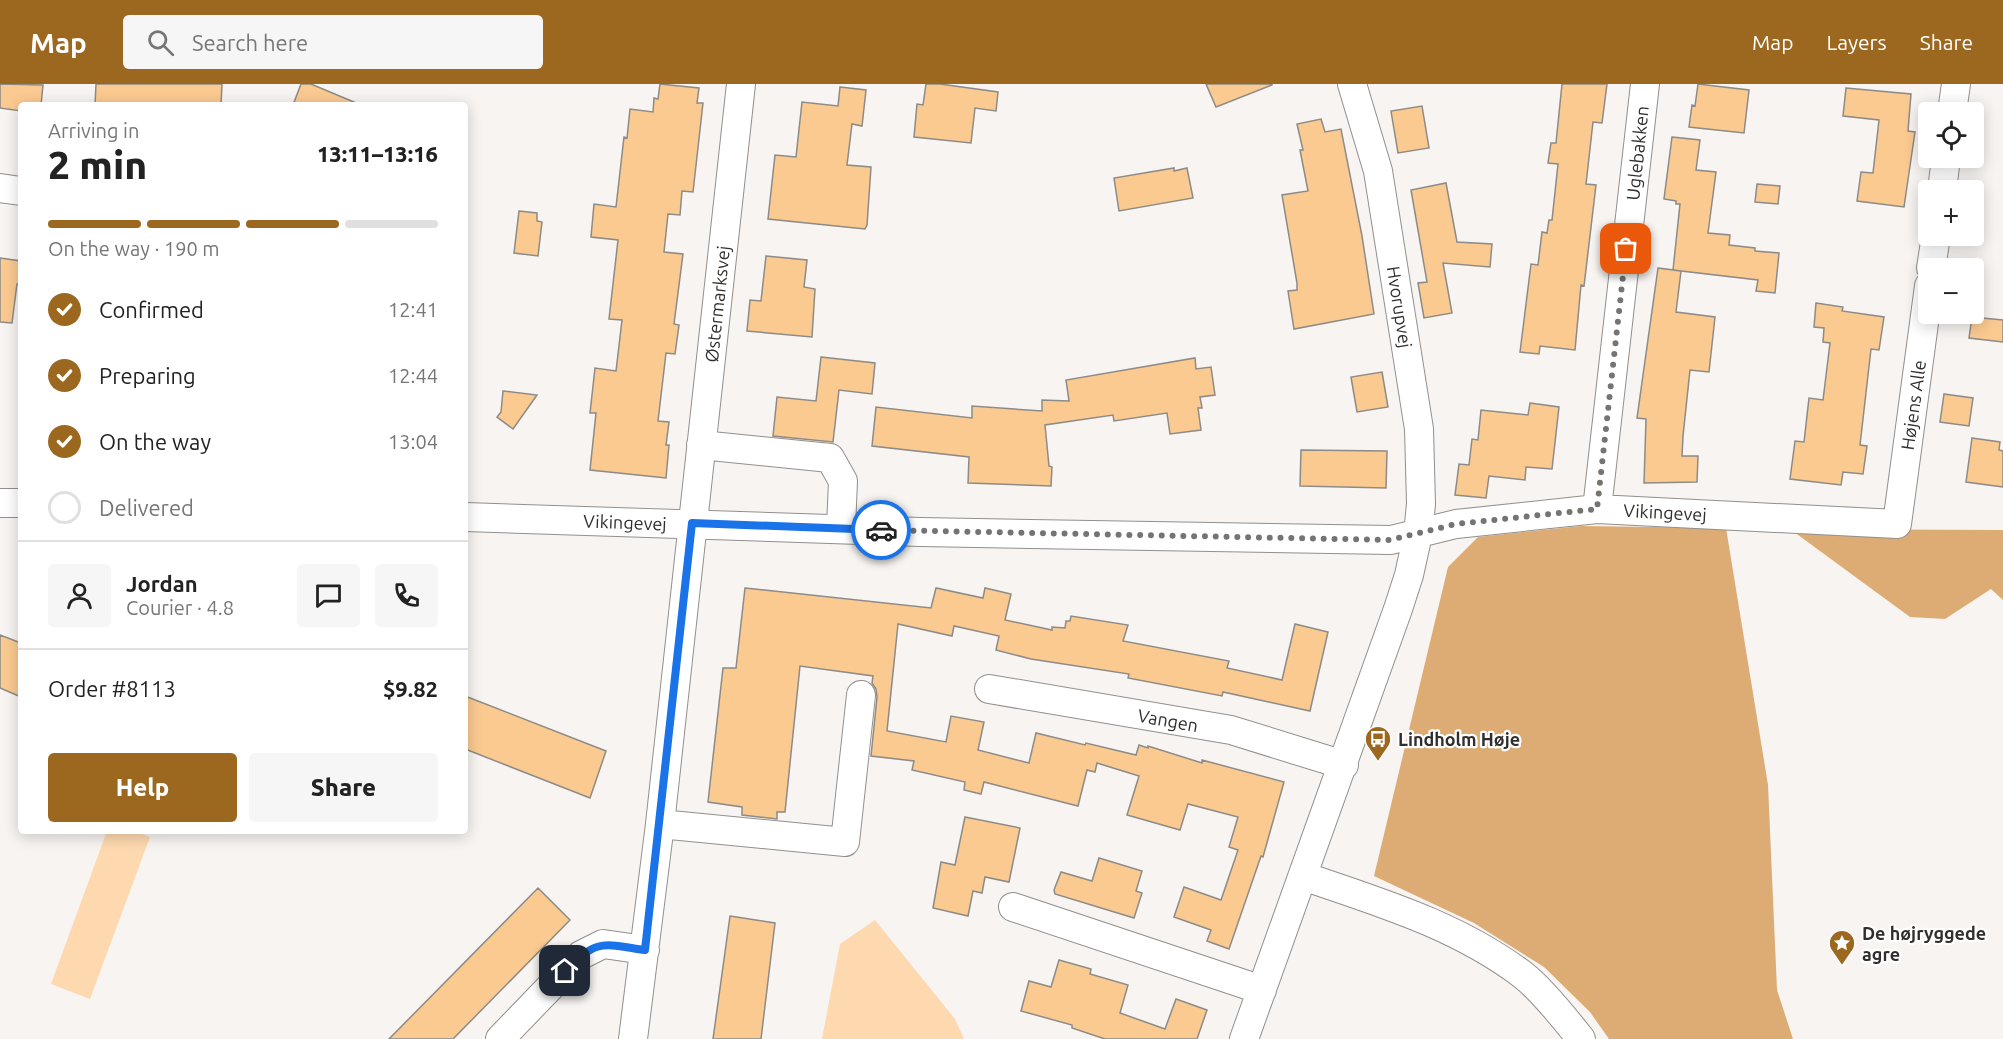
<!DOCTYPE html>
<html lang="en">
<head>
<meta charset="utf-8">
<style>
  :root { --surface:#fff; --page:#f6f6f6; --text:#222; --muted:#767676; --line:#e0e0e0; --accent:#9c681f }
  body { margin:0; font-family:Ubuntu,sans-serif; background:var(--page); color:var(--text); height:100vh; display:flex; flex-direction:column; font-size:22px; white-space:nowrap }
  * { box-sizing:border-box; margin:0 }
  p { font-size:20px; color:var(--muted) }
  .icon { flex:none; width:33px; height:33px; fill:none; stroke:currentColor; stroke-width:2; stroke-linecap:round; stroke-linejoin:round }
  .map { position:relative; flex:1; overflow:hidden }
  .side { position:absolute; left:18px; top:18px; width:450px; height:732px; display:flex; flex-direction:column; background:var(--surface); border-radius:6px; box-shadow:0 3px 15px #0003 }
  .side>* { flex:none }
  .controls { position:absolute; left:1918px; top:18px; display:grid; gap:12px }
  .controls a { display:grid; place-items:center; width:66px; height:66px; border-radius:6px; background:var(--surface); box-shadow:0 3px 15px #0003; font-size:30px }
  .pin { position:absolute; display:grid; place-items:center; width:51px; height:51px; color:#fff; margin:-26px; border-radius:12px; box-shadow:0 3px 9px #0006 }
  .courier { position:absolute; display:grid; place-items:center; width:60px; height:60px; margin:-30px; border:4px solid #1a73e8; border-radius:50%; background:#fff; color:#222; box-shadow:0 2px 8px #0007 }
  .headline em { font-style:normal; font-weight:800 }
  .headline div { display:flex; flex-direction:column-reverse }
  .headline { display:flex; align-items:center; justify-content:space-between; height:102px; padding:0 30px }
  h1 { font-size:39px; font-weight:800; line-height:45px }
  .bar { display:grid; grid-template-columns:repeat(4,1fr); gap:9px 6px; align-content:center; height:72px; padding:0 30px }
  .bar i { height:8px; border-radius:4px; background:var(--line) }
  .bar .on { background:var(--accent) }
  .bar p { grid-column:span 4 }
  .line { display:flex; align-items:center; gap:15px; padding:0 30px; border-top:2px solid var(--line) }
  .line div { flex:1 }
  .round { display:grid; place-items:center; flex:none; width:63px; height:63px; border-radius:6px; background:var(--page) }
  ol { padding:0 30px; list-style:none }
  li { display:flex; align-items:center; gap:18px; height:66px }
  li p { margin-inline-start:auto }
  li .icon { padding:6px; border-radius:50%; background:var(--accent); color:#fff; stroke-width:4 }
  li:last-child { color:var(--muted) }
  li i { width:33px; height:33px; border:3px solid var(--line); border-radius:50% }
  .action { display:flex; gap:12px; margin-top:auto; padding:12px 30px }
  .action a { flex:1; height:69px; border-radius:6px; background:var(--accent); color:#fff; font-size:24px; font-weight:800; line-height:69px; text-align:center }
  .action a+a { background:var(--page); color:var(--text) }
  header { display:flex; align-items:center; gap:36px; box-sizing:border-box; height:84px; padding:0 30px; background:var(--accent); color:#fff }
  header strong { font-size:28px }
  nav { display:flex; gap:33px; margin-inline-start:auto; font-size:21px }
  .search { width:420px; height:54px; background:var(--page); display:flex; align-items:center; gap:15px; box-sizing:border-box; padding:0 21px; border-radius:6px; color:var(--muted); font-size:22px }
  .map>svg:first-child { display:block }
  .green { fill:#fed9af }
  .forest { fill:#dcac74 }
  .building { fill:#fbca91; stroke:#8d8b87; stroke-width:1.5 }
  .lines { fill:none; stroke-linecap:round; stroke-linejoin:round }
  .minor-casing { stroke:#928f8c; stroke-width:30 }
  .minor { stroke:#fff; stroke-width:28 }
  .done { stroke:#767472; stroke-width:6; stroke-dasharray:0 10.8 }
  .route { stroke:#1a73e8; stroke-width:8 }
  .labels { text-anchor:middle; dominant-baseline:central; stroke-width:4.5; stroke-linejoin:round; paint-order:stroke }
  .street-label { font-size:18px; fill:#302f2e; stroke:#fff }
  .poi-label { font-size:18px; font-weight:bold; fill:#302f2e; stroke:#fff; text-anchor:start }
</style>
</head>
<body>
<header>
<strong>Map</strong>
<div class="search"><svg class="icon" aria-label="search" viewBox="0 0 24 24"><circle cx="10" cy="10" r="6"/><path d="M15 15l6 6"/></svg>Search here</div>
<nav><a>Map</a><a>Layers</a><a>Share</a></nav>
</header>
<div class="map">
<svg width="2003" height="955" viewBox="0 0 2003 955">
  <rect width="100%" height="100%" fill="#f7f4f1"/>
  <path class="green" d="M107 747H133L150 753 90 915 51 900Z
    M875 836 955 935 964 955H822L840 860Z"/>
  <path class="forest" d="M1581 442 1726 444 1768 701 1777 906 1793 955H1609L1590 928 1544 883 1474 839 1374 792 1448 483 1478 453Z
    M1790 445 2003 446V516L1991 505 1945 535 1910 533Z"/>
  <path class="building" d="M0 0 43 1 41 21H21V27L0 24Z
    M96 0H222L221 21H95Z
    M301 0H311L361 21H293Z
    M660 0 699 4 697 19H703L693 108 682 107 680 131 668 130 664 168 683 170 674 240 679 241 675 270 666 269 658 337 669 338 666 361H669L666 394 590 386 596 329H590L595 284 616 287 622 236 609 235 618 156 591 153 594 120 616 123 624 53 627 54 630 25 653 28 654 14 658 15Z
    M926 0H940L998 8 996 27 975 24 971 59 914 53 917 20 923 21Z
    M1206 0H1272V1L1216 23Z
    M1562 0H1607L1602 39 1593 38 1586 100 1596 101 1584 202 1581 201 1575 266 1540 262 1539 270 1520 268 1531 180 1538 181 1542 148 1547 149 1549 136H1552L1558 80 1548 79 1551 59H1556Z
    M1698 0 1749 6 1744 49 1689 43 1692 21 1695 22Z
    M840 3 866 6 862 42 852 40 847 81 871 83 867 141 865 145 768 135 775 71 796 73 802 18 838 22Z
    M1846 4 1911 10 1908 47 1915 48 1904 123 1857 117 1861 88 1873 89 1879 36 1843 32Z
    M1422 22 1429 64 1398 69 1391 27Z
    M1321 35 1325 48 1341 45 1362 152 1374 230 1294 245 1288 207 1297 206V199L1282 111 1308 107 1300 66H1303L1297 40Z
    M1672 53 1700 56 1696 86 1716 88 1708 149 1730 151 1729 161 1755 164V167L1779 169 1775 209 1756 207 1758 196 1673 186 1680 120H1676V117L1664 115Z
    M1174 84V87L1187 84 1193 114 1119 127 1114 94Z
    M1446 99 1457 158 1492 160 1490 183 1443 179 1452 229 1424 234 1418 199 1427 198 1411 106Z
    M1757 100 1780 102 1778 120 1755 118Z
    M519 127 537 129V137L542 138 538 172 514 169Z
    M766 172 807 176 804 203 815 205 812 253 747 247 750 216 761 217Z
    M0 174 21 177V200H17L12 239 0 238Z
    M1658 184 1681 187 1676 228 1715 233 1709 288 1690 286 1683 352 1682 372H1698L1697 398 1644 399 1646 335 1637 334Z
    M1816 219 1843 223 1842 227 1884 233 1879 266 1871 265 1860 361 1867 362 1863 390 1843 388 1841 401 1790 395 1795 357 1804 358 1809 314 1823 316 1830 259 1823 258 1824 244 1814 243Z
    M1972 233 2003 236V258L1969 254Z
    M821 273 875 279 872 310 839 306 833 358 773 352 777 313 816 317Z
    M1195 274 1196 285 1211 283 1215 311 1200 313 1202 324H1198L1201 346 1170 350 1167 329 1114 337 1113 331 1045 341 1049 382 1052 383 1051 402 968 399 969 373 872 362 876 323 972 334V322L1042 327V316L1069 317 1066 296Z
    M1382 288 1388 323 1357 328 1351 293Z
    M503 307 537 311 513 345 497 333 501 328Z
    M1944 310 1973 314 1969 342 1940 338Z
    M1530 319 1559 323 1552 385 1526 383 1525 396 1489 392 1486 414 1455 411 1459 380 1469 381 1472 355 1478 356 1481 326 1528 331Z
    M1972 354 2000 358 1999 366 2003 367V403L1966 398Z
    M1301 366 1387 367 1386 404 1300 402Z
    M745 504 931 524 936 504 983 514 985 504 1011 510 1005 536 1052 546V543L1065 544 1066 537H1070L1071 532 1128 541 1123 557 1229 577 1227 584 1282 596 1295 540 1328 548 1310 627 1223 608 1222 612 1128 594 1129 590 1031 575 996 566 999 552 954 542 952 552 898 540 887 647 946 658 951 632 984 638 978 666 1029 679 1036 649 1085 661 1086 659 1136 671 1139 661 1148 664V662L1202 679V676L1284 698 1263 773 1261 772 1229 865 1207 857 1211 846 1174 833 1184 803 1221 816 1238 766 1229 763 1238 733 1188 720 1180 746 1127 731 1139 692 1097 679 1095 688 1087 686 1078 722 984 698 981 710 964 706 965 698 912 686 914 677 871 672 877 613 876 605 872 599 873 592 800 582 785 728H777V735L742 731V723L708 718 723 584H736Z
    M0 551 21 559V613L0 604Z
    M465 612 606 667 590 714 465 665Z
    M965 733 1020 744 1009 798 985 793 982 809 973 807 968 832 933 824 941 778 955 781Z
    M1099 774 1142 787 1136 807 1142 809 1134 834 1055 810 1054 806 1061 788 1092 797Z
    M538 804 570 836 453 955H389Z
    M730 832 775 839 761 955H713Z
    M1059 876 1091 885 1090 890 1128 901 1120 929 1165 945 1176 915 1207 926 1197 955H1105L1072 944V941L1021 927 1029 897 1051 903Z"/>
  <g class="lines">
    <g class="minor-casing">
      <path id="minor" d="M1952 28 1956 0
        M0 104 21 107
        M1942 106 1946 74
        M1931 184 1936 152
        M701 361 830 374 843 397 841 444
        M0 419H21
        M1597 425 1645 0
        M465 433 920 448 1391 456 1456 440 1597 425 1897 440 1929 202
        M989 605 1231 646 1344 681
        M660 740 845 758 861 611
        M1303 792C1379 818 1457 841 1523 891 1541 905 1566 936 1581 955
        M1013 823 1262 906
        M500 955 581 871 603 860 645 866
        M633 955 660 740 741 0
        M1244 955 1398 525 1409 491 1418 450 1421 420 1419 345 1378 87 1352 0"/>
    </g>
    <use href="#minor" class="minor"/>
  </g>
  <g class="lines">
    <path class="done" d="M881 446 1390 456 1456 440 1597 425 1626 165"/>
    <path class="route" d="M565 887C597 854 603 860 645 866L692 439 881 446"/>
  </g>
  <defs>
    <g id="bus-pin" transform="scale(1.35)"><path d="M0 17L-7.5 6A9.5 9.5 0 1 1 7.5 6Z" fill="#9c681f" stroke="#fff"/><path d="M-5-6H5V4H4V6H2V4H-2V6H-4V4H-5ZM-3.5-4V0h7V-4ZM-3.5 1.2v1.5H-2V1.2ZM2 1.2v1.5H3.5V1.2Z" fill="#fff"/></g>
    <g id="sight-pin" transform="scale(1.35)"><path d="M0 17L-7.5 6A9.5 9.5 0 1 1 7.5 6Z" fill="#9c681f" stroke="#fff"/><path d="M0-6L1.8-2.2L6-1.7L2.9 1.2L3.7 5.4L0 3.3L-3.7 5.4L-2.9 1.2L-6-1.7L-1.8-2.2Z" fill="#fff"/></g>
  </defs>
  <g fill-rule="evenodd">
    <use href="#bus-pin" x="1378" y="655"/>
    <use href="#sight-pin" x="1842" y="859"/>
  </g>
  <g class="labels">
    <g class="street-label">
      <text transform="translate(1637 69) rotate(-84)">Uglebakken</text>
      <text transform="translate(717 220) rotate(-84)">Østermarksvej</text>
      <text transform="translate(1400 223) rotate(81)">Hvorupvej</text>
      <text transform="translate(1913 321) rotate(-82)">Højens Alle</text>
      <text transform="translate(1665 428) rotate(3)">Vikingevej</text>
      <text transform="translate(625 438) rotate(2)">Vikingevej</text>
      <text transform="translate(1168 636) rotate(10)">Vangen</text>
    </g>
    <g class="poi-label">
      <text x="1398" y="655">Lindholm Høje</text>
      <text x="1862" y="849">De højryggede<tspan x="1862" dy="21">agre</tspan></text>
    </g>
  </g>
</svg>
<div class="controls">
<a><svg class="icon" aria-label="locate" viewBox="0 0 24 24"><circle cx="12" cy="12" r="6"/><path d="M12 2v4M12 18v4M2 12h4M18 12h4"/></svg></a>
<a>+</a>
<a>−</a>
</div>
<div class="pin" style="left:1626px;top:165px;background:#ea580c"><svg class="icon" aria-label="bag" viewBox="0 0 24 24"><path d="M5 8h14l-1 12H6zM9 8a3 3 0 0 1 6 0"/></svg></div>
<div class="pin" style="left:565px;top:887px;background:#1f2937"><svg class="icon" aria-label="home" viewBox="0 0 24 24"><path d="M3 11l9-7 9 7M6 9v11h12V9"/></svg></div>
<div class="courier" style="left:881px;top:446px"><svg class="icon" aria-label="car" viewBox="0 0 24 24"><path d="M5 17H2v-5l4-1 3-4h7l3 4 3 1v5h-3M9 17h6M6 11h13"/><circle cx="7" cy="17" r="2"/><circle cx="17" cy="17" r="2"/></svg></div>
<section class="side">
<div class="headline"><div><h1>2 min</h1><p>Arriving in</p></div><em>13:11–13:16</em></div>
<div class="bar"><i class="on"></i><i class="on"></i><i class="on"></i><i></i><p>On the way · 190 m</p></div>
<ol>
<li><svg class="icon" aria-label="check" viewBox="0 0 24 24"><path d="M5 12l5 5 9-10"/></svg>Confirmed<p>12:41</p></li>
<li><svg class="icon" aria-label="check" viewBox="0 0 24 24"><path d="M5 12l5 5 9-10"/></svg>Preparing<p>12:44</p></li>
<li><svg class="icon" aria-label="check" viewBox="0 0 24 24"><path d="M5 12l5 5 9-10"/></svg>On the way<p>13:04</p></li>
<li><i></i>Delivered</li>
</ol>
<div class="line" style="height:108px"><a class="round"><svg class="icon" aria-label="person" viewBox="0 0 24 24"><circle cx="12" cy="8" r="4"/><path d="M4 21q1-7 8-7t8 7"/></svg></a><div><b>Jordan</b><p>Courier · 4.8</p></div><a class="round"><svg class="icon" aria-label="chat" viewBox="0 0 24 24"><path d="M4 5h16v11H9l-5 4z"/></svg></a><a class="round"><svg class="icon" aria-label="phone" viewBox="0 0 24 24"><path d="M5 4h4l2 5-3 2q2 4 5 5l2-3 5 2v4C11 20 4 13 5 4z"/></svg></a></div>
<div class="line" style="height:78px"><div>Order #8113</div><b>$9.82</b></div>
<div class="action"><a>Help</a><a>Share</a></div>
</section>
</div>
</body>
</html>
